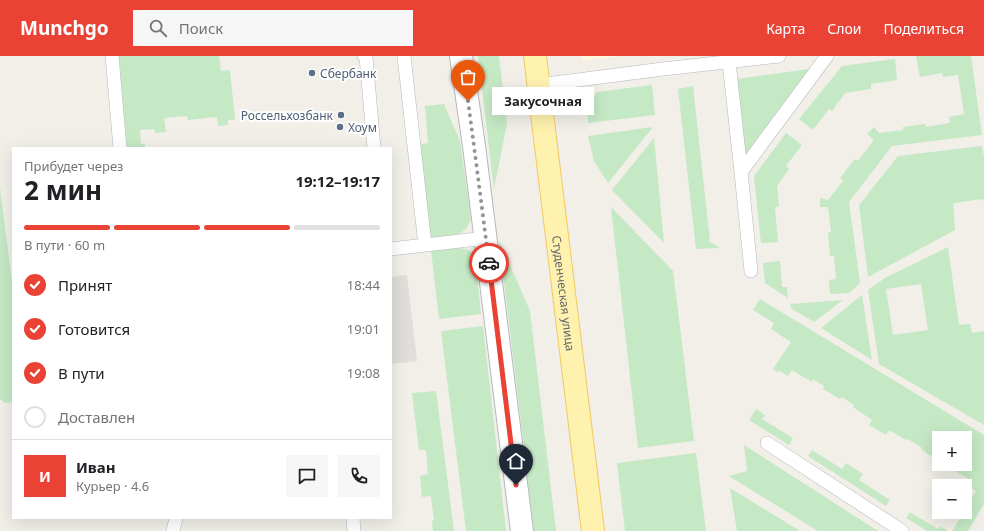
<!DOCTYPE html>
<html lang="ru">
<head>
<meta charset="utf-8">
<style>
  :root { --surface:#fff; --page:#f6f6f6; --text:#202124; --muted:#757577; --line:#e0e0e0; --accent:#ea4335 }
  body { margin:0; font-family:"Noto Sans",sans-serif; background:var(--page); color:var(--text); height:100vh; display:flex; flex-direction:column; font-size:15px; white-space:nowrap }
  * { box-sizing:border-box; margin:0 }
  p { font-size:13px; color:var(--muted) }
  .icon { flex:none; width:22px; height:22px; fill:none; stroke:currentColor; stroke-width:2; stroke-linecap:round; stroke-linejoin:round }
  .map { position:relative; flex:1; overflow:hidden }
  .details { position:absolute; left:12px; top:91px; width:380px; height:372px; display:flex; flex-direction:column; background:var(--surface); border-radius:0px; box-shadow:0 4px 16px #0002 }
  .details>* { flex:none }
  .controls { position:absolute; left:932px; top:375px; display:grid; gap:8px }
  .controls a { display:grid; place-items:center; width:40px; height:40px; border-radius:0px; background:var(--surface); box-shadow:0 4px 16px #0002; font-size:20px }
  .pin { position:absolute; display:grid; place-items:center; width:34px; height:34px; color:#fff; margin:-41px -17px; border-radius:50% 50% 50% 0; rotate:-45deg; box-shadow:0 0 4px #0007 }
  .pin .icon { rotate:45deg }
  .courier { position:absolute; display:grid; place-items:center; width:40px; height:40px; margin:-20px; border:3px solid #ea4335; border-radius:50%; background:#fff; color:#222; box-shadow:0 1px 5px #0007 }
  .bubble { position:absolute; height:28px; border-radius:0px; background:var(--surface); box-shadow:0 4px 16px #0002; font-size:13px; font-weight:700; line-height:28px; text-align:center }
  .summary em { font-style:normal; font-weight:700 }
  .summary div { display:flex; flex-direction:column-reverse }
  .summary { display:flex; align-items:center; justify-content:space-between; height:68px; padding:0 12px }
  h1 { font-size:26px; font-weight:700; line-height:30px }
  .bar { display:grid; grid-template-columns:repeat(4,1fr); gap:6px 4px; align-content:center; height:48px; padding:0 12px }
  .bar i { height:5px; border-radius:3px; background:var(--line) }
  .bar .current { background:var(--accent) }
  .bar p { grid-column:span 4 }
  .line { display:flex; align-items:center; gap:10px; padding:0 12px; border-top:1px solid var(--line) }
  .line div { flex:1 }
  .round { display:grid; place-items:center; flex:none; width:42px; height:42px; border-radius:0px; background:var(--page) }
  ol { padding:0 12px; list-style:none }
  li { display:flex; align-items:center; gap:12px; height:44px }
  li p { margin-inline-start:auto }
  li .icon { padding:4px; border-radius:50%; background:var(--accent); color:#fff; stroke-width:4 }
  li:last-child { color:var(--muted) }
  li i { width:22px; height:22px; border:2px solid var(--line); border-radius:50% }
  header { display:flex; align-items:center; gap:24px; box-sizing:border-box; height:56px; padding:0 20px; background:var(--accent); color:#fff }
  header strong { font-size:19px }
  nav { display:flex; gap:22px; margin-inline-start:auto; font-size:14px }
  .search { width:280px; height:36px; background:var(--page); display:flex; align-items:center; gap:10px; box-sizing:border-box; padding:0 14px; border-radius:0px; color:var(--muted); font-size:15px }
  .map>svg:first-child { display:block }
  .commercial { fill:#fef7e0 }
  .industrial { fill:#e0deda }
  .green { fill:#c5e8c5; fill-rule:evenodd }
  .lines { fill:none; stroke-linecap:round; stroke-linejoin:round }
  .lane-casing { stroke:#b5b8bc; stroke-width:14 }
  .street-casing { stroke:#b5b8bc; stroke-width:24 }
  .primary-casing { stroke:#f2c960; stroke-width:24 }
  .lane { stroke:#fff; stroke-width:13 }
  .street { stroke:#fff; stroke-width:22 }
  .primary { stroke:#fff2af; stroke-width:22 }
  .done { stroke:#929495; stroke-width:4; stroke-dasharray:0 7.2 }
  .route { stroke:#ea4335; stroke-width:5 }
  .service-dot { fill:#5c6f8a; stroke:#fff; stroke-width:1.5 }
  .labels { text-anchor:middle; dominant-baseline:central; stroke-width:4; stroke-linejoin:round; paint-order:stroke }
  .service-label { font-size:12px; fill:#4e5e75; stroke:#fff; text-anchor:start }
  .street-label { font-size:12px; fill:#5f6368; stroke:#fff }
</style>
</head>
<body>
<header>
<strong>Munchgo</strong>
<div class="search"><svg class="icon" aria-label="search" viewBox="0 0 24 24"><circle cx="10" cy="10" r="6"/><path d="M15 15l6 6"/></svg>Поиск</div>
<nav><a>Карта</a><a>Слои</a><a>Поделиться</a></nav>
</header>
<div class="map">
<svg width="984" height="475" viewBox="0 0 984 475">
  <rect width="100%" height="100%" fill="#f1efe8"/>
  <path class="commercial" d="M581 0H623L582 5Z"/>
  <path class="industrial" d="M407 219 417 305 391 308V221Z"/>
  <path class="green" d="M119 0H219L221 15 230 14 235 64H228V69L218 70 217 61 188 64 187 60 164 62 166 76 155 77 154 73 140 74 141 88H145V92H127Z
    M478 0H499L507 68 494 133Z
    M916 0H971L982 79 892 90 849 146 860 227 849 237 830 238 829 224 836 223 834 200H830L828 176H831L828 151H820V142L828 144 843 125 840 122 855 103 858 105 874 84 867 78 874 71 879 77 903 74V71L925 68 926 71 950 67 949 61 964 58 958 19 943 21 942 17 920 21Z
    M895 3 897 24 871 28V33L845 37 832 55 829 53 813 74 799 63 842 10Z
    M809 13 744 101 737 23Z
    M652 29 655 59 588 67 587 52 597 36Z
    M693 30 710 186 720 192 696 193 678 33Z
    M444 48 460 85 471 163 466 173 459 178 429 182 418 89 428 87 425 50Z
    M653 71 608 127 594 105 588 80Z
    M786 77 802 89 786 110 789 113 777 130 779 150 775 151 778 186 761 187 754 120Z
    M654 82 664 187 612 134Z
    M982 90 984 101V146L983 143 953 147 955 174 868 221 859 149 898 100Z
    M0 131 13 234V346L5 347 0 343Z
    M611 151 673 215 694 385 638 392Z
    M499 184 530 255 556 475H534Z
    M948 191 959 269 970 268 972 277 984 275V369L879 308 868 234 885 222ZM921 228 928 274 893 279 886 233Z
    M461 192 469 194 475 200 481 258 439 263 431 194Z
    M780 205 782 231H787L788 242 765 227 763 207Z
    M862 239 872 304 821 272Z
    M760 243 984 379V448L968 475H952L964 456H965V454L976 435 967 429 970 424 949 411 950 409 948 408H965V382H939V403L932 398 931 400 921 393 922 392 908 383 906 384 889 374 886 379 869 369 872 364 853 351 854 349 842 341 840 343 823 333 824 330 813 323 812 326 792 314 788 320 780 315 778 316 773 313 791 286 771 273 774 267 753 254Z
    M843 244 814 266 792 253 790 248Z
    M483 270 506 475H466L441 275Z
    M436 335 454 475H433L432 465 434 464 431 440 422 441 420 420 428 418 426 394H419L412 337Z
    M756 353 765 359 762 363 793 382 789 389 749 364Z
    M744 389 878 475H818L729 420 747 415Z
    M812 394 842 413 846 407 863 418 859 424 890 444 886 450 808 400Z
    M696 397 706 475H625L617 407Z
    M730 432 800 475H737Z
    M910 456 938 473 940 470 949 475H927L906 462Z"/>
  <g class="lines">
    <g class="lane-casing">
      <path id="lane" d="M112 0 120 92
        M364 0 366 1 374 92
        M404 0 425 189
        M729 6 741 116
        M539 29 663 13 779 0
        M391 193 486 182
        M751 215 741 116 827 0
        M767 387 902 475
        M353 462 354 475
        M173 475 176 462"/>
    </g>
    <g class="street-casing">
      <path id="street" d="M461 0 474 90 522 475"/>
    </g>
    <g class="primary-casing">
      <g id="primary">
        <path id="s1" d="M535 0 593 475"/>
      </g>
    </g>
    <use href="#lane" class="lane"/>
    <use href="#street" class="street"/>
    <use href="#primary" class="primary"/>
  </g>
  <g class="lines">
    <path class="done" d="M468 45 474 90 489 207"/>
    <path class="route" d="M489 207 516 429"/>
  </g>
  <g class="service-dot">
    <circle cx="312" cy="17" r="4"/>
    <circle cx="341" cy="59" r="4"/>
    <circle cx="340" cy="71" r="4"/>
  </g>
  <g class="labels">
    <g class="service-label">
      <text x="320" y="17">Сбербанк</text>
      <text x="333" y="59" text-anchor="end">Россельхозбанк</text>
      <text x="348" y="71">Хоум</text>
    </g>
    <g class="street-label">
      <text stroke="none"><textPath href="#s1" startOffset="239">Студенческая улица</textPath></text>
    </g>
  </g>
</svg>
<div class="controls">
<a>+</a>
<a>−</a>
</div>
<div class="pin" style="left:468px;top:45px;background:#ea580c"><svg class="icon" aria-label="bag" viewBox="0 0 24 24"><path d="M5 8h14l-1 12H6zM9 8a3 3 0 0 1 6 0"/></svg></div>
<div class="pin" style="left:516px;top:429px;background:#1f2937"><svg class="icon" aria-label="home" viewBox="0 0 24 24"><path d="M3 11l9-7 9 7M6 9v11h12V9"/></svg></div>
<div class="courier" style="left:489px;top:207px"><svg class="icon" aria-label="car" viewBox="0 0 24 24"><path d="M5 17H2v-5l4-1 3-4h7l3 4 3 1v5h-3M9 17h6M6 11h13"/><circle cx="7" cy="17" r="2"/><circle cx="17" cy="17" r="2"/></svg></div>
<div class="bubble" style="left:492px;top:31px;width:102px">Закусочная</div>
<section class="details">
<div class="summary"><div><h1>2 мин</h1><p>Прибудет через</p></div><em>19:12–19:17</em></div>
<div class="bar"><i class="current"></i><i class="current"></i><i class="current"></i><i></i><p>В пути · 60 m</p></div>
<ol>
<li><svg class="icon" aria-label="check" viewBox="0 0 24 24"><path d="M5 12l5 5 9-10"/></svg>Принят<p>18:44</p></li>
<li><svg class="icon" aria-label="check" viewBox="0 0 24 24"><path d="M5 12l5 5 9-10"/></svg>Готовится<p>19:01</p></li>
<li><svg class="icon" aria-label="check" viewBox="0 0 24 24"><path d="M5 12l5 5 9-10"/></svg>В пути<p>19:08</p></li>
<li><i></i>Доставлен</li>
</ol>
<div class="line" style="height:72px"><b class="round" style="background:var(--accent);color:#fff">И</b><div><b>Иван</b><p>Курьер · 4.6</p></div><a class="round"><svg class="icon" aria-label="chat" viewBox="0 0 24 24"><path d="M4 5h16v11H9l-5 4z"/></svg></a><a class="round"><svg class="icon" aria-label="phone" viewBox="0 0 24 24"><path d="M5 4h4l2 5-3 2q2 4 5 5l2-3 5 2v4C11 20 4 13 5 4z"/></svg></a></div>
</section>
</div>
</body>
</html>
